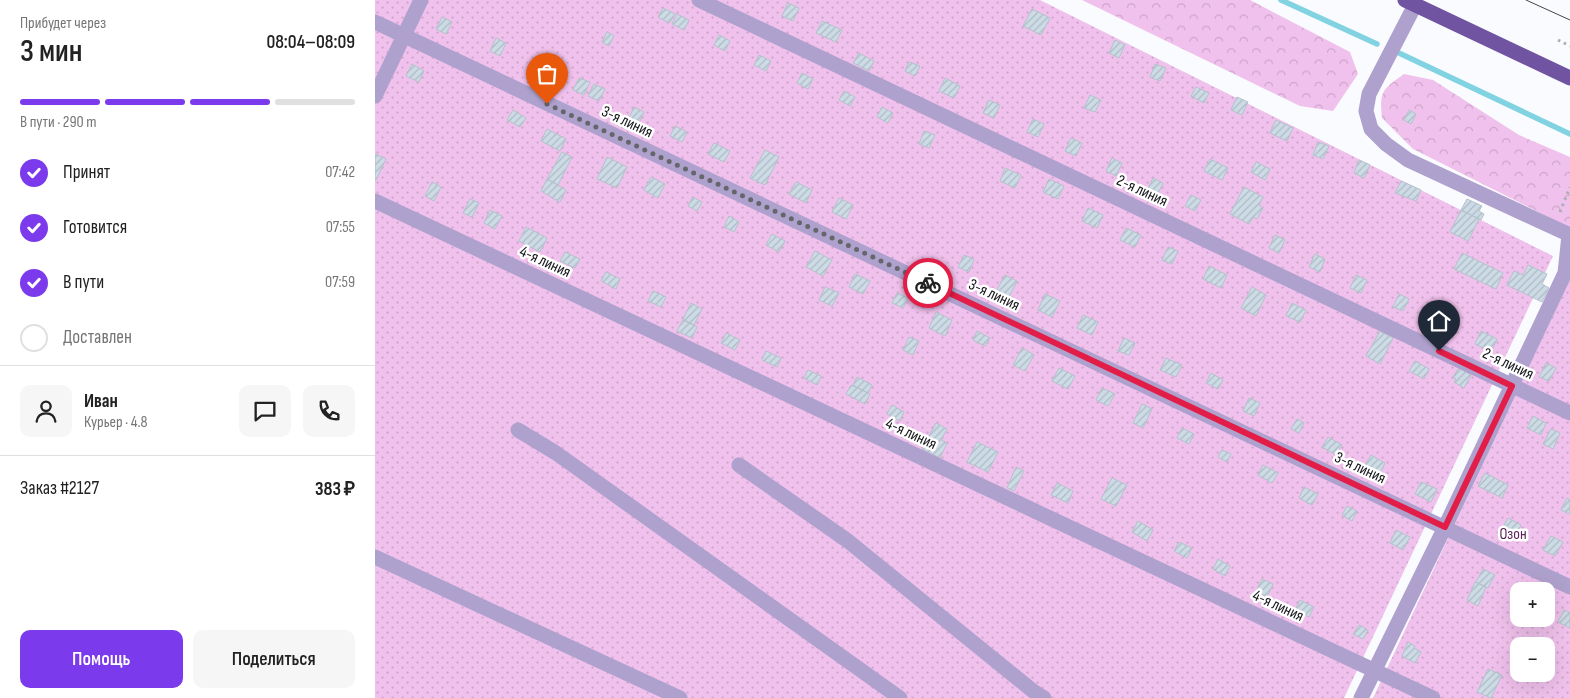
<!DOCTYPE html>
<html lang="ru">
<head>
<meta charset="utf-8">
<style>
  :root { --surface:#fff; --page:#f6f6f6; --text:#222; --muted:#767676; --line:#e0e0e0; --accent:#7c3aed }
  body { margin:0; font-family:"Sofia Sans Condensed",sans-serif; background:var(--page); color:var(--text); height:100vh; display:flex; flex-direction:column; font-size:19px; white-space:nowrap }
  * { box-sizing:border-box; margin:0 }
  p { font-size:16px; color:var(--muted) }
  .icon { flex:none; width:28px; height:28px; fill:none; stroke:currentColor; stroke-width:2; stroke-linecap:round; stroke-linejoin:round }
  .map { position:relative; flex:1; overflow:hidden }
  .details { display:flex; flex-direction:column; background:var(--surface); width:375px }
  .details>* { flex:none }
  .buttons { position:absolute; left:1135px; top:582px; display:grid; gap:10px }
  .buttons a { display:grid; place-items:center; width:45px; height:45px; border-radius:10px; background:var(--surface); box-shadow:0 5px 20px #0002; font-size:25px }
  .pin { position:absolute; display:grid; place-items:center; width:42px; height:42px; color:#fff; margin:-51px -21px; border-radius:50% 50% 50% 0; rotate:-45deg; box-shadow:0 0 5px #0007 }
  .pin .icon { rotate:45deg }
  .courier { position:absolute; display:grid; place-items:center; width:50px; height:50px; margin:-25px; border:4px solid #e11d48; border-radius:50%; background:#fff; color:#222; box-shadow:0 1px 6px #0007 }
  .head em { font-style:normal; font-weight:600 }
  .head div { display:flex; flex-direction:column-reverse }
  .head { display:flex; align-items:center; justify-content:space-between; height:85px; padding:0 20px }
  h1 { font-size:32px; font-weight:600; line-height:38px }
  .bar { display:grid; grid-template-columns:repeat(4,1fr); gap:8px 5px; align-content:center; height:60px; padding:0 20px }
  .bar i { height:6px; border-radius:4px; background:var(--line) }
  .bar .on { background:var(--accent) }
  .bar p { grid-column:span 4 }
  .line { display:flex; align-items:center; gap:12px; padding:0 20px; border-top:1px solid var(--line) }
  .line div { flex:1 }
  .round { display:grid; place-items:center; flex:none; width:52px; height:52px; border-radius:10px; background:var(--page) }
  ol { padding:0 20px; list-style:none }
  li { display:flex; align-items:center; gap:15px; height:55px }
  li p { margin-inline-start:auto }
  li .icon { padding:5px; border-radius:50%; background:var(--accent); color:#fff; stroke-width:4 }
  li:last-child { color:var(--muted) }
  li i { width:28px; height:28px; border:2px solid var(--line); border-radius:50% }
  .cta { display:flex; gap:10px; margin-top:auto; padding:10px 20px }
  .cta a { flex:1; height:58px; border-radius:10px; background:var(--accent); color:#fff; font-size:20px; font-weight:600; line-height:58px; text-align:center }
  .cta a+a { background:var(--page); color:var(--text) }
  main { display:flex; flex:1; min-height:0 }
  .map>svg:first-child { display:block }
  .green { fill:url(#green-dots); fill-rule:evenodd }
  .forest { fill:url(#forest-crowns) }
  .lines { fill:none; stroke-linecap:round; stroke-linejoin:round }
  .stream { stroke:#82d3e1; stroke-width:5.5 }
  .building { fill:url(#building-hatch); stroke:#b4c2cc }
  .path { stroke:#aeafb2; stroke-width:3; stroke-dasharray:2.5 4; stroke-linecap:butt }
  .minor { stroke:#afa1cd; stroke-width:15 }
  .major { stroke:#7054a1; stroke-width:15 }
  .tram { stroke:#444549; stroke-width:1 }
  .done { stroke:#64666a; stroke-width:5; stroke-dasharray:0 9 }
  .route { stroke:#e11d48; stroke-width:6 }
  .labels { text-anchor:middle; dominant-baseline:central; stroke-width:5; stroke-linejoin:round; paint-order:stroke }
  .street-label { font-size:16px; fill:#14151a; stroke:#fff }
  .park-label { font-size:16px; fill:#5c245b; stroke:#fff }
</style>
</head>
<body>
<main>
<section class="details">
<div class="head"><div><h1>3 мин</h1><p>Прибудет через</p></div><em>08:04–08:09</em></div>
<div class="bar"><i class="on"></i><i class="on"></i><i class="on"></i><i></i><p>В пути · 290 m</p></div>
<ol>
<li><svg class="icon" aria-label="check" viewBox="0 0 24 24"><path d="M5 12l5 5 9-10"/></svg>Принят<p>07:42</p></li>
<li><svg class="icon" aria-label="check" viewBox="0 0 24 24"><path d="M5 12l5 5 9-10"/></svg>Готовится<p>07:55</p></li>
<li><svg class="icon" aria-label="check" viewBox="0 0 24 24"><path d="M5 12l5 5 9-10"/></svg>В пути<p>07:59</p></li>
<li><i></i>Доставлен</li>
</ol>
<div class="line" style="height:90px"><a class="round"><svg class="icon" aria-label="person" viewBox="0 0 24 24"><circle cx="12" cy="8" r="4"/><path d="M4 21q1-7 8-7t8 7"/></svg></a><div><b>Иван</b><p>Курьер · 4.8</p></div><a class="round"><svg class="icon" aria-label="chat" viewBox="0 0 24 24"><path d="M4 5h16v11H9l-5 4z"/></svg></a><a class="round"><svg class="icon" aria-label="phone" viewBox="0 0 24 24"><path d="M5 4h4l2 5-3 2q2 4 5 5l2-3 5 2v4C11 20 4 13 5 4z"/></svg></a></div>
<div class="line" style="height:65px"><div>Заказ #2127</div><b>383 ₽</b></div>
<div class="cta"><a>Помощь</a><a>Поделиться</a></div>
</section>
<div class="map">
<svg width="1195" height="698" viewBox="0 0 1195 698">
  <defs>
    <pattern id="green-dots" width="8" height="8" patternUnits="userSpaceOnUse" patternTransform="scale(1.25)"><rect width="8" height="8" fill="#f0c1ec"/><path d="M2 2h.1M6 6h.1" fill="none" stroke="#cda5ca" stroke-width="1.8" stroke-linecap="round"/></pattern>
    <pattern id="forest-crowns" width="20" height="18" patternUnits="userSpaceOnUse" patternTransform="scale(1.25)"><rect width="20" height="18" fill="#f0c1ec"/><path d="M2 6a3 3 0 1 1 6 0M12 15a3 3 0 1 1 6 0" fill="none" stroke="#cda5ca"/></pattern>
    <pattern id="building-hatch" width="6" height="6" patternUnits="userSpaceOnUse" patternTransform="scale(1.25)"><rect width="6" height="6" fill="#ccdbe5"/><path d="M-1 1l2-2M0 6l6-6M5 7l2-2" fill="none" stroke="#aebbc4"/></pattern>
  </defs>
  <rect width="100%" height="100%" fill="#fafbfe"/>
  <path class="green" d="M0 0H665L1178 256 969 698H0Z
    M1195 279V698H998ZM1144 591H1171V619H1144ZM1144 646H1171V674H1144Z"/>
  <path class="forest" d="M707 0H875L975 52 983 74 958 111 925 106Z
    M1029 74 1058 80 1144 135 1195 157V228L1038 149 1007 118C1004 91 1008 89 1029 74Z"/>
  <g class="lines">
    <path class="stream" d="M906 0 1002 44
      M1024 53 1195 134"/>
  </g>
  <path class="building" d="M413 3 424 8 418 21 407 16Z
    M288 8 300 14 294 23 283 17Z
    M657 9 675 18 666 35 648 26Z
    M302 14 314 20 309 30 297 24Z
    M67 17 77 22 71 34 61 29Z
    M447 21 467 30 461 42 441 33Z
    M232 32 239 36 234 46 227 42Z
    M344 35 355 41 350 51 339 45Z
    M121 38 131 43 125 56 115 51Z
    M740 40 750 45 744 58 734 53Z
    M484 53 499 61 494 71 478 63Z
    M384 55 396 61 391 71 379 65Z
    M166 59 180 66 171 83 157 76Z
    M534 62 545 66 540 76 530 71Z
    M37 64 49 71 44 82 31 76Z
    M780 64 791 68 785 81 775 77Z
    M427 73 438 79 433 89 422 83Z
    M204 78 215 82 209 95 198 90Z
    M570 78 585 86 579 98 564 91Z
    M219 84 230 89 224 101 213 96Z
    M821 87 834 93 829 103 816 96Z
    M469 91 480 97 475 106 464 100Z
    M715 95 726 100 720 112 709 108Z
    M862 97 873 102 867 115 856 110Z
    M614 100 625 105 619 118 608 113Z
    M259 107 269 112 263 125 253 120Z
    M507 107 518 113 513 123 502 117Z
    M138 110 151 118 145 127 132 120Z
    M1034 110 1041 114 1036 124 1029 120Z
    M658 119 669 124 663 137 652 132Z
    M901 120 918 128 912 141 895 133Z
    M300 126 312 132 307 142 295 136Z
    M172 129 191 139 185 151 166 141Z
    M549 131 560 135 554 148 544 144Z
    M696 138 707 143 701 156 690 151Z
    M943 142 954 146 948 159 938 155Z
    M339 143 355 151 349 162 333 154Z
    M390 150 404 157 390 185 375 178Z
    M187 152 197 157 183 185 172 179Z
    M0 154 11 159 1 180H0Z
    M232 157 252 167 242 188 222 179Z
    M737 158 747 163 741 176 731 171Z
    M835 159 853 168 847 180 829 171Z
    M984 160 995 165 989 178 979 173Z
    M881 162 895 169 890 180 876 172Z
    M630 168 646 175 640 188 625 181Z
    M276 177 290 184 283 198 269 190Z
    M778 178 788 183 782 196 772 191Z
    M172 179 191 190 185 202 166 191Z
    M674 179 689 186 683 199 668 192Z
    M1026 181 1046 190 1041 201 1020 193Z
    M57 182 66 187 59 201 50 196Z
    M421 182 437 190 431 203 414 194Z
    M869 187 888 197 884 205 888 208 882 219 878 217 874 224 855 214Z
    M816 195 826 200 820 211 810 206Z
    M318 197 327 202 322 211 313 206Z
    M464 198 478 205 471 219 457 212Z
    M95 199 104 203 97 217 88 213Z
    M1092 199 1107 206 1104 211 1109 214 1106 220 1086 210Z
    M713 208 728 215 722 228 707 221Z
    M115 210 127 216 120 229 109 223Z
    M1086 210 1104 219 1093 241 1075 232Z
    M354 216 364 222 359 232 349 227Z
    M151 227 172 238 165 252 144 241Z
    M751 228 766 235 760 247 745 240Z
    M397 234 410 241 404 252 391 245Z
    M900 235 910 240 904 253 894 248Z
    M793 247 803 251 797 264 787 260Z
    M440 251 457 260 448 276 431 267Z
    M190 252 205 259 200 268 185 261Z
    M1087 253 1128 273 1121 289 1079 269Z
    M940 254 950 259 945 272 934 267Z
    M589 255 599 259 594 272 583 267Z
    M1153 265 1172 274 1167 284 1174 288 1167 302 1132 285 1139 271 1148 275Z
    M834 266 852 275 846 288 828 279Z
    M231 272 245 279 241 289 226 281Z
    M480 274 495 281 488 294 474 287Z
    M630 275 642 281 630 305 617 299Z
    M981 275 992 280 986 293 975 288Z
    M450 287 464 293 457 306 444 300Z
    M877 287 891 295 881 316 866 308Z
    M278 291 291 297 286 307 273 301Z
    M522 293 533 298 528 308 517 303Z
    M670 294 685 301 677 317 663 310Z
    M1024 294 1034 299 1028 311 1018 307Z
    M316 303 327 309 319 325 308 319Z
    M917 303 931 310 925 322 911 316Z
    M561 312 577 320 570 336 554 328Z
    M1065 313 1075 318 1070 331 1059 326Z
    M708 315 723 322 717 335 702 328Z
    M308 320 322 327 317 338 302 331Z
    M602 331 615 338 610 346 598 340Z
    M1005 331 1018 338 1005 364 991 356Z
    M1106 331 1122 339 1116 352 1100 344Z
    M351 333 365 340 360 350 346 343Z
    M534 337 544 341 538 355 528 350Z
    M749 338 760 343 754 355 743 351Z
    M647 348 659 355 650 371 638 365Z
    M391 351 406 358 402 367 387 360Z
    M791 358 807 365 801 377 785 370Z
    M1040 361 1054 369 1049 379 1034 371Z
    M1171 363 1181 368 1174 381 1164 377Z
    M684 368 700 376 693 389 677 381Z
    M1084 368 1096 375 1089 388 1079 382 1081 379 1078 377Z
    M433 370 446 376 442 385 429 378Z
    M836 373 848 380 843 389 831 383Z
    M482 377 497 385 493 393 478 385Z
    M476 385 495 394 490 404 471 394Z
    M727 388 740 394 733 406 721 400Z
    M874 398 885 403 879 416 868 411Z
    M767 404 777 409 768 428 758 423Z
    M517 405 529 412 525 421 512 414Z
    M1158 416 1171 423 1166 435 1152 428Z
    M922 419 929 423 924 433 916 429Z
    M561 423 572 429 566 440 572 443 565 458 547 449Z
    M807 428 819 434 814 444 802 438Z
    M1176 429 1185 433 1178 449 1168 444Z
    M953 437 967 445 961 455 947 447Z
    M602 442 623 452 613 472 592 462Z
    M847 450 856 454 852 462 843 457Z
    M996 455 1010 463 1005 473 990 465Z
    M888 465 903 473 897 483 883 475Z
    M641 467 649 471 639 491 632 488Z
    M1110 473 1133 485 1127 498 1103 486Z
    M737 478 752 485 741 506 726 499Z
    M1046 482 1062 489 1056 502 1040 494Z
    M682 483 698 491 693 503 676 495Z
    M929 487 943 494 937 505 924 498Z
    M1192 498 1195 500V511L1194 514 1186 510Z
    M972 506 982 511 977 521 967 515Z
    M1133 518 1146 525 1140 538 1126 531Z
    M763 521 778 530 772 541 757 532Z
    M1021 530 1035 537 1028 550 1015 543Z
    M1176 536 1188 542 1180 556 1168 550Z
    M804 542 817 548 812 558 799 551Z
    M843 559 855 566 850 576 838 569Z
    M1108 569 1120 575 1113 588 1101 582Z
    M887 579 898 584 892 597 881 591Z
    M1100 582 1111 587 1103 606 1092 600Z
    M925 600 939 607 934 617 920 610Z
    M1189 610 1195 613V628L1183 622Z
    M984 625 993 630 988 639 978 634Z
    M1033 642 1040 646 1039 648 1046 652 1040 663 1027 656Z
    M1113 669 1127 675 1116 698 1102 692Z"/>
  <g class="lines">
    <path class="path" d="M1183 40 1195 46
      M1185 212 1195 187"/>
    <path class="minor" d="M324 0 1195 413
      M1040 5 994 94 991 111 996 129 1011 144 1033 160 1195 235
      M0 22 1195 587
      M0 96 46 0
      M0 201 1058 698
      M143 430 181 453 525 698
      M364 465 473 541 658 691 669 698
      M0 557 305 698
      M986 698 1070 527 1190 273 1194 235"/>
    <path class="major" d="M1030 0 1195 78"/>
    <path class="tram" d="M1151 0 1195 20"/>
  </g>
  <g class="lines">
    <path class="done" d="M172 104 553 283"/>
    <path class="route" d="M553 283 1070 527 1137 386 1064 351"/>
  </g>
  <g class="labels">
    <g class="street-label">
      <text transform="translate(252 122) rotate(25)">3-я линия</text>
      <text transform="translate(767 191) rotate(25)">2-я линия</text>
      <text transform="translate(170 262) rotate(25)">4-я линия</text>
      <text transform="translate(619 295) rotate(25)">3-я линия</text>
      <text transform="translate(1133 364) rotate(25)">2-я линия</text>
      <text transform="translate(536 434) rotate(25)">4-я линия</text>
      <text transform="translate(985 468) rotate(25)">3-я линия</text>
      <text transform="translate(903 606) rotate(25)">4-я линия</text>
    </g>
    <g class="park-label">
      <text x="1138" y="534">Озон</text>
    </g>
  </g>
</svg>
<div class="buttons">
<a>+</a>
<a>−</a>
</div>
<div class="pin" style="left:172px;top:104px;background:#ea580c"><svg class="icon" aria-label="bag" viewBox="0 0 24 24"><path d="M5 8h14l-1 12H6zM9 8a3 3 0 0 1 6 0"/></svg></div>
<div class="pin" style="left:1064px;top:351px;background:#1f2937"><svg class="icon" aria-label="home" viewBox="0 0 24 24"><path d="M3 11l9-7 9 7M6 9v11h12V9"/></svg></div>
<div class="courier" style="left:553px;top:283px"><svg class="icon" aria-label="bike" viewBox="0 0 24 24"><circle cx="6" cy="16" r="4"/><circle cx="18" cy="16" r="4"/><path d="M6 16l4-8h5l3 8M10 8l3 8H6M13 5h3"/></svg></div>
</div>
</main>
</body>
</html>
